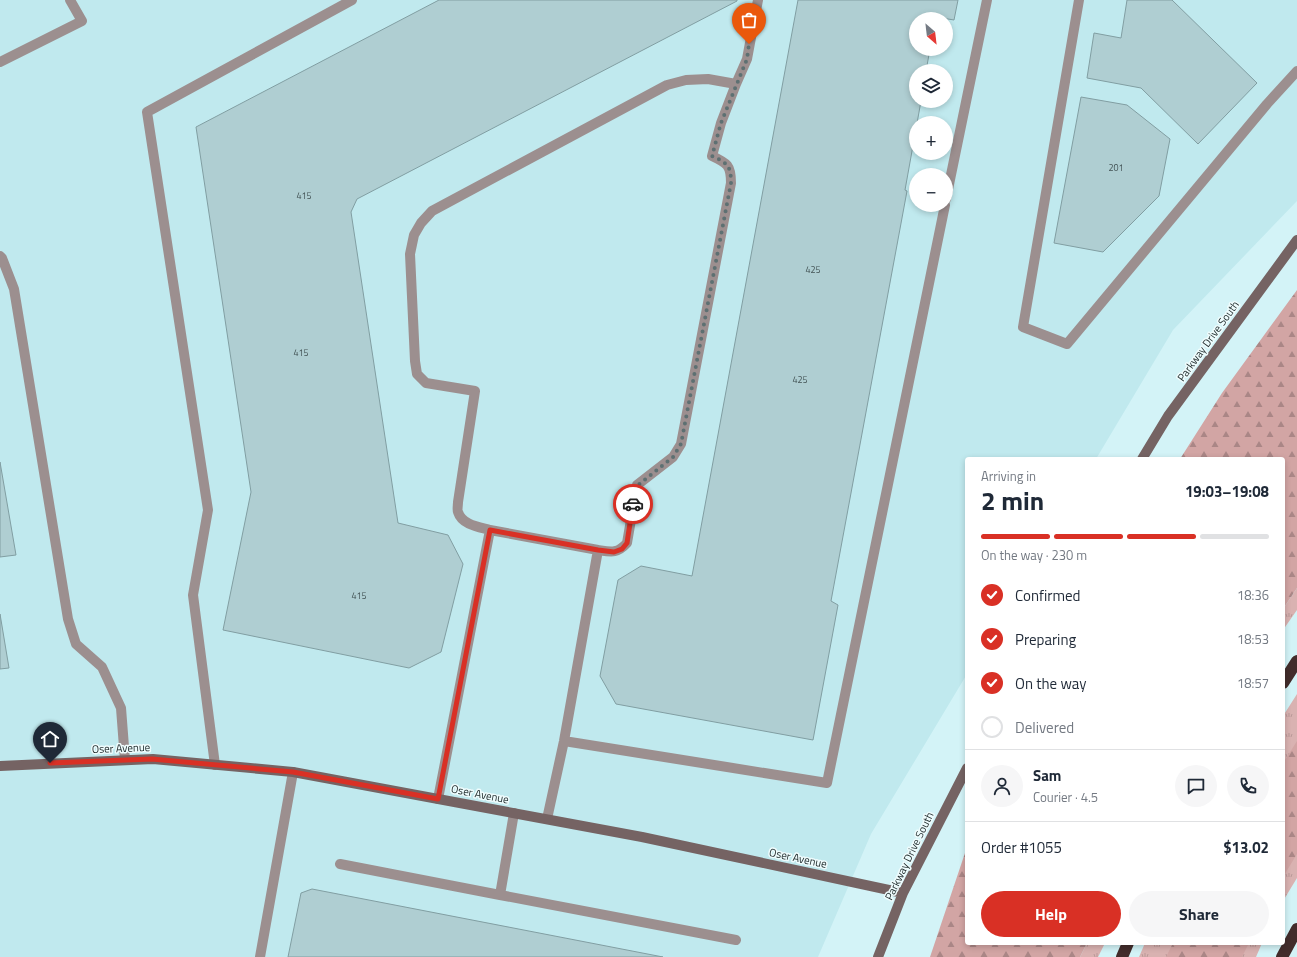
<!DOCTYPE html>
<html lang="en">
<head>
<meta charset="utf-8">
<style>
  :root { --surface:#fff; --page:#f6f6f7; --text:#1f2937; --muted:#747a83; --line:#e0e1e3; --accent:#d93025 }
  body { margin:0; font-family:"Titillium Web",sans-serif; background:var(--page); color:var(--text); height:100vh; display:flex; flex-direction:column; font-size:15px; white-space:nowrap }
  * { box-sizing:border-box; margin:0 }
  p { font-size:13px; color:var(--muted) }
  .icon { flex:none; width:22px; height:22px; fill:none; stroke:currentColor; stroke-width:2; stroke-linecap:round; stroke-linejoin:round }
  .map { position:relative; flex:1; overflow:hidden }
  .side { position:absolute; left:965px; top:457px; width:320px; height:488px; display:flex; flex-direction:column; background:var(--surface); border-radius:4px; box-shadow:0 2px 6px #0003 }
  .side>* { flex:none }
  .needle { width:26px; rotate:152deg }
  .tools { position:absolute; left:909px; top:12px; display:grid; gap:8px }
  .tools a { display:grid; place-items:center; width:44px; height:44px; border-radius:50%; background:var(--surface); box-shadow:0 2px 6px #0003; font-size:20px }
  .pin { position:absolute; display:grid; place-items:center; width:34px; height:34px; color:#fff; margin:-41px -17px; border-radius:50% 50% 50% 0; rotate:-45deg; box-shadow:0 0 4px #0007 }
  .pin .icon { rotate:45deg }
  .courier { position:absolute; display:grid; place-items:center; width:40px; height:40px; margin:-20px; border:3px solid #d93025; border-radius:50%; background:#fff; color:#222; box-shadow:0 1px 5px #0007 }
  .head em { font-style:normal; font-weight:700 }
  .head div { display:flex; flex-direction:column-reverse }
  .head { display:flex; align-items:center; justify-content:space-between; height:68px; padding:0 16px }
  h1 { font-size:26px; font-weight:700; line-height:30px }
  .bar { display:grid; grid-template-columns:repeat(4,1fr); gap:6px 4px; align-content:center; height:48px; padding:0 16px }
  .bar i { height:5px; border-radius:3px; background:var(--line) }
  .bar .active { background:var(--accent) }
  .bar p { grid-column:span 4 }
  .line { display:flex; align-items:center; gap:10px; padding:0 16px; border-top:1px solid var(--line) }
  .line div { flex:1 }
  .round { display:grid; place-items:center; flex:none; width:42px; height:42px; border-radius:21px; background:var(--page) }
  ol { padding:0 16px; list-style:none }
  li { display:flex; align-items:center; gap:12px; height:44px }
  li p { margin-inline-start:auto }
  li .icon { padding:4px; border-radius:50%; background:var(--accent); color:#fff; stroke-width:4 }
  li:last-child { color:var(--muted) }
  li i { width:22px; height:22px; border:2px solid var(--line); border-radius:50% }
  .action { display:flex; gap:8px; margin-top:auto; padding:8px 16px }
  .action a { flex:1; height:46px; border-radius:24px; background:var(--accent); color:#fff; font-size:16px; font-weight:700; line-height:46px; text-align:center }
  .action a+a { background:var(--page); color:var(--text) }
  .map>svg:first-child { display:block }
  .built { fill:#c0e9ee; fill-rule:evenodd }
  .grass { fill:url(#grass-tufts) }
  .forest { fill:url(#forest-firs) }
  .building { fill:#afced2; stroke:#819ea2 }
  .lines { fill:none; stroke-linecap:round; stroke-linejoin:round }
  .lane { stroke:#9c8f8f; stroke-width:10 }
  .secondary { stroke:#756363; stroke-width:10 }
  .highway { stroke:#422c2b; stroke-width:12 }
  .done { stroke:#5d7072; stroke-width:4; stroke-dasharray:0 7.2 }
  .route { stroke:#d93025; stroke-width:5 }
  .labels { text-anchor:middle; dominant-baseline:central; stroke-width:3; stroke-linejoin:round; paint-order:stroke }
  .number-label { font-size:9px; fill:#425254 }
  .street-label { font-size:11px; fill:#1d292a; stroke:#effcfd }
</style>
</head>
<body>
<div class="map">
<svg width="1297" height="957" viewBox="0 0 1297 957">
  <defs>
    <pattern id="grass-tufts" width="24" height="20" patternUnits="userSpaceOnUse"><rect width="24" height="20" fill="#d9b2b1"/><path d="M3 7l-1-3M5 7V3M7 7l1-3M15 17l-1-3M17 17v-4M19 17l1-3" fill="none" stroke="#ba9998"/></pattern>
    <pattern id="forest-firs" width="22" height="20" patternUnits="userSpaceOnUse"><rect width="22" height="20" fill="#d2a5a4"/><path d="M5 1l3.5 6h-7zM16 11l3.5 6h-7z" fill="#aa8686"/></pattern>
  </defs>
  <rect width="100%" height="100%" fill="#d3f3f7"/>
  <path class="built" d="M0 0H1297V201L1173 330 1096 459H967V674L871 834 818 957H0ZM916 19H946V49H916ZM916 71H946V101H916ZM916 123H946V153H916ZM916 175H946V205H916Z"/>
  <path class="grass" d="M1297 588V610L1283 630V609Z
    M1297 694V878L1283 901V716Z
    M1087 943H1105L1098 957H1080Z
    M1145 943H1262L1256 957H1139Z"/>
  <path class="forest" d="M1297 290V588L1283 609V459H1180L1222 393Z
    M1297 741V854L1283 877V763Z
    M967 847V943H1087L1080 957H930Z
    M1173 943H1249L1242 957H1166Z"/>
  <path class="building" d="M439 0H737V1L357 199 351 212 398 523 448 535 463 564 441 652 409 668 223 630 251 492 196 127Z
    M798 0H958L954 20 936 17V19H916V49H930L926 71H916V101H921L905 190 907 191 831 601 838 605 813 740 616 704 600 676 618 580 641 566 692 576Z
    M1127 0H1172L1257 83 1198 144 1141 88 1087 78 1094 33 1121 38Z
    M1081 97 1127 105 1170 139 1159 196 1103 252 1054 243Z
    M0 462 16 555 0 557Z
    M0 614 9 668 0 669Z
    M312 889 663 957H288L301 893Z"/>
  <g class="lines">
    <path class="lane" d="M1079 0 1023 327 1067 344 1267 104 1297 71
      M0 62 82 21 70 0
      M946 199 987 0
      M0 256 2 258 14 289 68 619 76 644 102 667 121 708 125 760
      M490 530 598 550
      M564 741 827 783 945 205
      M215 765 193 595 208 510 147 112 352 0
      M438 799 490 530C479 527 462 525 458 512 457 510 458 505 458 502L475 391 426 383 417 374 415 361 410 254 414 235 421 223 432 211 667 85 686 80 708 79 736 84 747 59 758 0
      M514 813 500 895 736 940
      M547 819 564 741 598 550C611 552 617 554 627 543L637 485 673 457 681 444 731 183C731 165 727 163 712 156L721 123 736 84
      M340 864 500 895
      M260 957 293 772"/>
    <path class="secondary" d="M1142 459 1168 416 1297 240
      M0 766 153 759 293 772 642 837 903 893
      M878 957 903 893 967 768"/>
    <path class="highway" d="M1283 683 1297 661
      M1122 957 1128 943
      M1282 957 1297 929"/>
  </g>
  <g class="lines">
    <path class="done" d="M633 504 637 486 673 457 681 444 731 183C731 165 727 163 712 156L721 123 747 59 749 44"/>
    <path class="route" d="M50 763 152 759 293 772 438 799 490 530 598 550 614 552 622 549 627 543 633 504"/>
  </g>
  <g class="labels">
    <g class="number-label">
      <text x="1116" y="167">201</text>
      <text x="304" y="195">415</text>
      <text x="813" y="269">425</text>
      <text x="301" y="352">415</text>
      <text x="800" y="379">425</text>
      <text x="359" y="595">415</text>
    </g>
    <g class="street-label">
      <text transform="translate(1208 341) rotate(-54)">Parkway Drive South</text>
      <text transform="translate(121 748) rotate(-2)">Oser Avenue</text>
      <text transform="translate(480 794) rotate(11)">Oser Avenue</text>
      <text transform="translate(909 856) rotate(-64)">Parkway Drive South</text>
      <text transform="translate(798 858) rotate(12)">Oser Avenue</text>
    </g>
  </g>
</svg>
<div class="tools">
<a><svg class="needle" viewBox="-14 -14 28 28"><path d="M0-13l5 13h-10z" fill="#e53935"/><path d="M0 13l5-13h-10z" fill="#747a83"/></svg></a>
<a><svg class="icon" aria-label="layers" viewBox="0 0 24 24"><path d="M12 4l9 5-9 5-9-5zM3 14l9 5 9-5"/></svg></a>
<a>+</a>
<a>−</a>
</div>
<div class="pin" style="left:749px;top:44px;background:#ea580c"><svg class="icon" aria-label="bag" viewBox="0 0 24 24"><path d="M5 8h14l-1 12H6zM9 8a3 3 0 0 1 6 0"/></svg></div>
<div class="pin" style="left:50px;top:763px;background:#1f2937"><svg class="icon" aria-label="home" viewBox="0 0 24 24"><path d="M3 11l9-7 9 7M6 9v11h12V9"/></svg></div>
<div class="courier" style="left:633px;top:504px"><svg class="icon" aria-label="car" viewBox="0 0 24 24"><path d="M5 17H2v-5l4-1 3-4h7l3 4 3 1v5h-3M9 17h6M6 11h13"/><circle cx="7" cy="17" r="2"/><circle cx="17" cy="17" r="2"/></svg></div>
<section class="side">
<div class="head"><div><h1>2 min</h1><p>Arriving in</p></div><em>19:03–19:08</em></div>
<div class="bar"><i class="active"></i><i class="active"></i><i class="active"></i><i></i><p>On the way · 230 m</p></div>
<ol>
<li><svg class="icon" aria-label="check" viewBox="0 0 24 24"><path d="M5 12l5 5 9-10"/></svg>Confirmed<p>18:36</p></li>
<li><svg class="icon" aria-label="check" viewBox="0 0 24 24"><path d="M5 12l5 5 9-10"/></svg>Preparing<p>18:53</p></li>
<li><svg class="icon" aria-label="check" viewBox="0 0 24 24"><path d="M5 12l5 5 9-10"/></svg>On the way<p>18:57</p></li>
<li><i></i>Delivered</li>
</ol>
<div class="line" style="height:72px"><a class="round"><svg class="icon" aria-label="person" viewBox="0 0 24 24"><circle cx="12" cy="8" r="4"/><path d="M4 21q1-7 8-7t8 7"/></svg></a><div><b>Sam</b><p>Courier · 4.5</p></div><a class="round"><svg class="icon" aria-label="chat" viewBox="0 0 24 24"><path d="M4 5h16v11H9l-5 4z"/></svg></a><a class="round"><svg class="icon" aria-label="phone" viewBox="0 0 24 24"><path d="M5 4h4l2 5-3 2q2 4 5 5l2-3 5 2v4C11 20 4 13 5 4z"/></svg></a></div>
<div class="line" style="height:52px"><div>Order #1055</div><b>$13.02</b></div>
<div class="action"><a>Help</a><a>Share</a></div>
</section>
</div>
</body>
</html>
